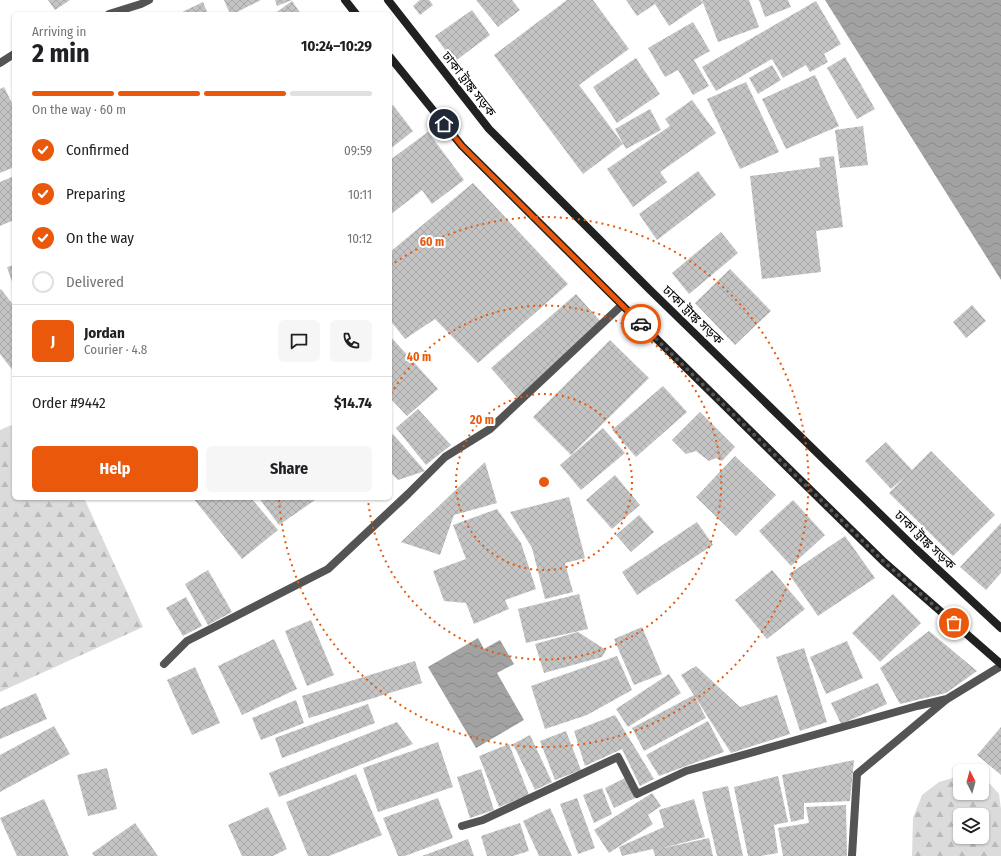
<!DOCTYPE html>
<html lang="en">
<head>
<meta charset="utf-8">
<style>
  :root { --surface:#fff; --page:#f6f6f6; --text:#202124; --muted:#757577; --line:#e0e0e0; --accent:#ea580c }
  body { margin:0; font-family:"Fira Sans Condensed","Noto Sans Bengali",sans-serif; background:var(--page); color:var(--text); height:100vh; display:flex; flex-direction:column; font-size:15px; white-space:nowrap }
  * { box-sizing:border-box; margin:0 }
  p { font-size:13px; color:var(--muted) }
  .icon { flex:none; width:22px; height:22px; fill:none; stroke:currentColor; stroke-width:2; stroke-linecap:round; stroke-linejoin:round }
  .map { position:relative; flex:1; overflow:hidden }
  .details { position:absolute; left:12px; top:12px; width:380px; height:488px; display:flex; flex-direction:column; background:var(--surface); border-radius:6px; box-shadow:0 1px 3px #0004 }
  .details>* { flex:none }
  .needle { width:26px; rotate:354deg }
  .controls { position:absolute; left:953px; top:764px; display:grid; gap:8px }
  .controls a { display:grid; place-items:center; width:36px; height:36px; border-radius:6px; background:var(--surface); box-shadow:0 1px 3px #0004; font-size:20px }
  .pin { position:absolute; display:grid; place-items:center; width:34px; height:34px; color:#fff; margin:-17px; border:2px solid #fff; border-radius:50%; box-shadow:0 1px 4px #0007 }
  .courier { position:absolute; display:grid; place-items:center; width:40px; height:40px; margin:-20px; border:3px solid #ea580c; border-radius:50%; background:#fff; color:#222; box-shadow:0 1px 5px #0007 }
  .head em { font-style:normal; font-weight:700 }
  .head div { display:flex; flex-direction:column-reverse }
  .head { display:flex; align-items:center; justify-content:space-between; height:68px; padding:0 20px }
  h1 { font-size:26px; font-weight:700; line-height:30px }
  .bar { display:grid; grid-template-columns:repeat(4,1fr); gap:6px 4px; align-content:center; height:48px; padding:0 20px }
  .bar i { height:5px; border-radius:3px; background:var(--line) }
  .bar .on { background:var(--accent) }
  .bar p { grid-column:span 4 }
  .line { display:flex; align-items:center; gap:10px; padding:0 20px; border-top:1px solid var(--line) }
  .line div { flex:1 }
  .round { display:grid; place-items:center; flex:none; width:42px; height:42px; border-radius:6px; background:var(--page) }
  ol { padding:0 20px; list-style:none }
  li { display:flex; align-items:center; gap:12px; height:44px }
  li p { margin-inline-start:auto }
  li .icon { padding:4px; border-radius:50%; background:var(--accent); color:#fff; stroke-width:4 }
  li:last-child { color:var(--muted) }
  li i { width:22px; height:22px; border:2px solid var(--line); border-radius:50% }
  .cta { display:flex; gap:8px; margin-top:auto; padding:8px 20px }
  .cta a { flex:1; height:46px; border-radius:6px; background:var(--accent); color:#fff; font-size:16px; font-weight:700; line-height:46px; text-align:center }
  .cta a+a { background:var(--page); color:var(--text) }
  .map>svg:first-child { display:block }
  .forest { fill:url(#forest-firs); fill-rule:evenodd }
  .water { fill:url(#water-waves) }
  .building { fill:url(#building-cross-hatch) }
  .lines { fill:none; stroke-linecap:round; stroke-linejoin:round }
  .street { stroke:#545454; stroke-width:8 }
  .secondary { stroke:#212121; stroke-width:8 }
  .done { stroke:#595959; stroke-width:4; stroke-dasharray:0 7.2 }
  .route { stroke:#ea580c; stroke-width:5 }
  .ring { fill:none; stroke:#e8590c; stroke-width:2; stroke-dasharray:2 4 }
  .labels { text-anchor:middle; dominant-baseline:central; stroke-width:4; stroke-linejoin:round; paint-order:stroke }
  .street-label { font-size:13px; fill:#000; stroke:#fff }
  .centre { fill:#e8590c; stroke:#fff; stroke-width:2 }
  .ring-label { font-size:12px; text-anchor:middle; font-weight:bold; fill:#e8590c; stroke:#fff; stroke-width:4; stroke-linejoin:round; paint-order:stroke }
</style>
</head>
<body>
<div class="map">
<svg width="1001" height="856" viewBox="0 0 1001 856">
  <defs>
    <pattern id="forest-firs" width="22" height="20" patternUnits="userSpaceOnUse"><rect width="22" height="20" fill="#dbdbdb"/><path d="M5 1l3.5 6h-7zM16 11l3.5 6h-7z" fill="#bababa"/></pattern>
    <pattern id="water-waves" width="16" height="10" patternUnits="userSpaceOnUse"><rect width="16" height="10" fill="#a2a2a2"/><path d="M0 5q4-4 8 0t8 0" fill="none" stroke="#8a8a8a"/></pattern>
    <pattern id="building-cross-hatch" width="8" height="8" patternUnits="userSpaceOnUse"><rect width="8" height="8" fill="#c4c4c4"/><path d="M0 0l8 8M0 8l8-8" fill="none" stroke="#a7a7a7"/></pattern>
  </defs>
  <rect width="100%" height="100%" fill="#fff"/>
  <path class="forest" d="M14 424V498H84L143 627 0 692V430Z
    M982 775 999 794 1001 809V856H912L913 818 922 795 939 782 960 776V793H982ZM960 815H982V837H960Z"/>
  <path class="water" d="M825 0H1001V280Z
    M478 638 484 649 500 640 514 664 497 673 524 720 476 748 428 667Z"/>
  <path class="building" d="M48 0H70L55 10Z
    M224 0H261L233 14H230Z
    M275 0H292L277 6Z
    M420 0H429L433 5 420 15 413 6Z
    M476 0H512L520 10 498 27Z
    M567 0H593L629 49 579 85 623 144 583 174 494 55Z
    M626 0H701L703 3 669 26 655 4 637 16Z
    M702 0H749L759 27 718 42Z
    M759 0H788L791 7 765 17Z
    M292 1 301 14H274Z
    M816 1 841 44 824 54 828 62 810 72 806 65 783 78 772 59 716 91 702 67Z
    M203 2 208 14H178Z
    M472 10 490 35 454 62 435 36Z
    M693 22 710 51 694 60 709 86 693 95 678 70 665 77 648 48Z
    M845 57 875 109 857 119 827 68Z
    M636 58 660 94 617 123 593 87Z
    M772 65 781 80 758 94 749 78Z
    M815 75 839 126 786 149 762 99Z
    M746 82 779 152 740 169 707 99Z
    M4 87 14 107V167L0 173V89Z
    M692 100 716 133 660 172 667 182 633 207 607 169 670 126 665 119Z
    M393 105 413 131 390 149V107Z
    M650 109 661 130 626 149 615 129Z
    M863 126 868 165 840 168 835 130Z
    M428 132 464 180 432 204 422 190 390 215V160Z
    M834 156 843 227 816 231 821 272 762 279 750 176 820 167 819 158Z
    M698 171 716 195 657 240 639 214Z
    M14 176V220L0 226V182Z
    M473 183 568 284 478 363 435 319 405 339 390 320V252Z
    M721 232 738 253 689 294 672 273Z
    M14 265V288L7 267Z
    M730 269 771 311 735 345 695 303Z
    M1 289 14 306V372L0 354V290Z
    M576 294 602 323 517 398 491 368Z
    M972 305 986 321 966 338 953 322Z
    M390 336 438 389 407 416 390 398Z
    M610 340 649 378 571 455 533 417Z
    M663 386 687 412 636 457 612 430Z
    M418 409 451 445 426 465 396 428Z
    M700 412 735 447 722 461 716 458 709 461 696 451 686 454 672 440Z
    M603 428 625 453 581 490 560 465Z
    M393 434 425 471 398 480 390 472V437Z
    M886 442 912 470 931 451 995 515 953 556 889 493 905 477 891 489 865 461Z
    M735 456 776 495 736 536 696 497Z
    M485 462 497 503 454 515 440 555 401 542Z
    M615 475 640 505 612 529 586 500Z
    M569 497 585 558 565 563 573 592 545 599 532 548 510 512Z
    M193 498H251L278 530 242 559Z
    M259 498H318L279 525Z
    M793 500 825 535 791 566 759 531Z
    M497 509 521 543 536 589 505 600 509 609 474 624 466 603 444 601 433 571 466 559 453 525Z
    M639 515 654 532 631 552 616 535Z
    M697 522 713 545 637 595 622 572Z
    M1001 523V573L986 590 960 567Z
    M845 536 875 578 818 616 789 574Z
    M208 570 232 612 208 625 185 584Z
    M772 570 805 609 767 639 735 600Z
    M579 594 588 629 526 643 518 609Z
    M893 594 921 623 880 662 852 633Z
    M186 597 202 626 183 636 166 608Z
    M311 620 334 675 307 686 285 631Z
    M642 627 662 674 634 685 614 639Z
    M929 631 977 671 946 693 900 704 880 668Z
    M578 632 606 650 602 657 544 673 535 644Z
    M274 639 297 689 242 715 218 666Z
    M847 641 863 678 826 694 810 657Z
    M804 648 827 722 800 731 776 657Z
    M617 656 632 690 587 715 545 729 531 686Z
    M415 661 422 683 309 718 302 696Z
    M696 666 740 707 777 695 790 734 731 753 681 675Z
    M195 667 220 723 192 735 167 680Z
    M669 674 681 693 628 727 616 709Z
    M878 683 887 704 841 724 831 703Z
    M36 693 47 719 0 739V709Z
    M694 695 706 718 644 751 632 728Z
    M296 700 304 723 261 740 252 718Z
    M368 704 375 723 282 758 275 738Z
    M615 715 654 779 640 786 622 749 585 766 574 731Z
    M708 721 724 752 659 776 646 755Z
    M397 722 413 744 279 797 269 773Z
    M54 726 70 754 0 792V755Z
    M1001 727V775L977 755Z
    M566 731 581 770 555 780 540 741Z
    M530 735 552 782 535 790 513 744Z
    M438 742 453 787 378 812 363 768Z
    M509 744 529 795 499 807 479 756Z
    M854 760 850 801 804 803V819L791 822 782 775Z
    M107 768 117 809 88 816 77 775Z
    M481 769 494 810 470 818 457 777Z
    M356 774 382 835 329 856H308L286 802Z
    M778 776 788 822 774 825 778 853 761 856H748L734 787Z
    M625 778 635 798 614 808 605 788Z
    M728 786 743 856H717L702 792Z
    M602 788 612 814 594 823 583 795Z
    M652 793 661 806 648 815 653 824 609 853 594 830Z
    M438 798 453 838 405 856H398L383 818Z
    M577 798 595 848 578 854 560 804Z
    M44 799 69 856H17L0 818Z
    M694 799 705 837 659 849 709 838 713 856H655L653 849 622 856 619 847 664 827 659 810Z
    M846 805 847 856H783L778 828 809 823 806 807Z
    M268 807 287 849 273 856H242L228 825Z
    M550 808 572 856H539L523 821Z
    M135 823 158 856H94L92 853Z
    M520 823 529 851 513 856H487L481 836Z
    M468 839 474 856H422Z"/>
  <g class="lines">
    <path class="street" d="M109 14 141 4 149 0
      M0 63 14 54
      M164 664 187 641 328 569 408 494 445 457 490 429 622 305
      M462 826 483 820 618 757 637 794 686 771 917 706 947 699
      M852 856 857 774 947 699 1001 666"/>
    <path class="secondary" d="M345 0 356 14
      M388 0 489 129 650 290 916 549 1001 628
      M390 57 462 146 622 305 884 562 1001 664"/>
  </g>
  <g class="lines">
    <path class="done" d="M641 324 884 562 954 623"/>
    <path class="route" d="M444 124 462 146 641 324"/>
  </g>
  <g class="ring">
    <circle cx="544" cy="482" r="88"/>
    <path d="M391 394A177 177 0 1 1 368 499"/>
    <path d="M390 266A265 265 0 1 1 279 498"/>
  </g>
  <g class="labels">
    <g class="street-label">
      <text transform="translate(469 84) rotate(52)">ঢাকা ট্রাঙ্ক সড়ক</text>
      <text transform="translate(693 315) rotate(44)">ঢাকা ট্রাঙ্ক সড়ক</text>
      <text transform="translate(925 540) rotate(44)">ঢাকা ট্রাঙ্ক সড়ক</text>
    </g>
  </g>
  <circle cx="544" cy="482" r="6" class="centre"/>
  <g class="ring-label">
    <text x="432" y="246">60 m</text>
    <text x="419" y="361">40 m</text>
    <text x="482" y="424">20 m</text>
  </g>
</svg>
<div class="controls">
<a><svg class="needle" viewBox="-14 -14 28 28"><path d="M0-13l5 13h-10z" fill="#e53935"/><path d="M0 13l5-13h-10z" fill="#757577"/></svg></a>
<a><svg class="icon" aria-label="layers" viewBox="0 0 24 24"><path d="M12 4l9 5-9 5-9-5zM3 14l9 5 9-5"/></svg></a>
</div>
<div class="pin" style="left:954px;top:623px;background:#ea580c"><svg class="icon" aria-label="bag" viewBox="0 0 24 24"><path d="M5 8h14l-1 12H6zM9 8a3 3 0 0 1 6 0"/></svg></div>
<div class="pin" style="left:444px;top:124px;background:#1f2937"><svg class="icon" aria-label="home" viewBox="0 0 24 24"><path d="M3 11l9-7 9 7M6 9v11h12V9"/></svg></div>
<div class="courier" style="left:641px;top:324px"><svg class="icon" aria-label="car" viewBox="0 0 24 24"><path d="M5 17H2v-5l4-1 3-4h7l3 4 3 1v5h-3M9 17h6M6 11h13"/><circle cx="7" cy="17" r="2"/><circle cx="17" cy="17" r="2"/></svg></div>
<section class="details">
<div class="head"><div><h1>2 min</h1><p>Arriving in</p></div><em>10:24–10:29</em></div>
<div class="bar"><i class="on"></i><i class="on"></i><i class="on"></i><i></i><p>On the way · 60 m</p></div>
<ol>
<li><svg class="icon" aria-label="check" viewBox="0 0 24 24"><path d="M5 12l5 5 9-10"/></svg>Confirmed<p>09:59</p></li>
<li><svg class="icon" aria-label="check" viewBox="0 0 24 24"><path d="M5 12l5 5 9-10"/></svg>Preparing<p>10:11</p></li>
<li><svg class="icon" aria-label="check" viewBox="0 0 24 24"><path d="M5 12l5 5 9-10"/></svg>On the way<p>10:12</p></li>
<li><i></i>Delivered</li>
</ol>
<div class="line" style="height:72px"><b class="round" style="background:var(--accent);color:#fff">J</b><div><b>Jordan</b><p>Courier · 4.8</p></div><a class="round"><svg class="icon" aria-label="chat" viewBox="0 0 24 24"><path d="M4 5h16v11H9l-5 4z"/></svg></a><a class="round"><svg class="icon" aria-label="phone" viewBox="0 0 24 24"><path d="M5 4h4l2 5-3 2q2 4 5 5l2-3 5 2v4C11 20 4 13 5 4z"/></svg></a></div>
<div class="line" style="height:52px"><div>Order #9442</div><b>$14.74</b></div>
<div class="cta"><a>Help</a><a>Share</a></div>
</section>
</div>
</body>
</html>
